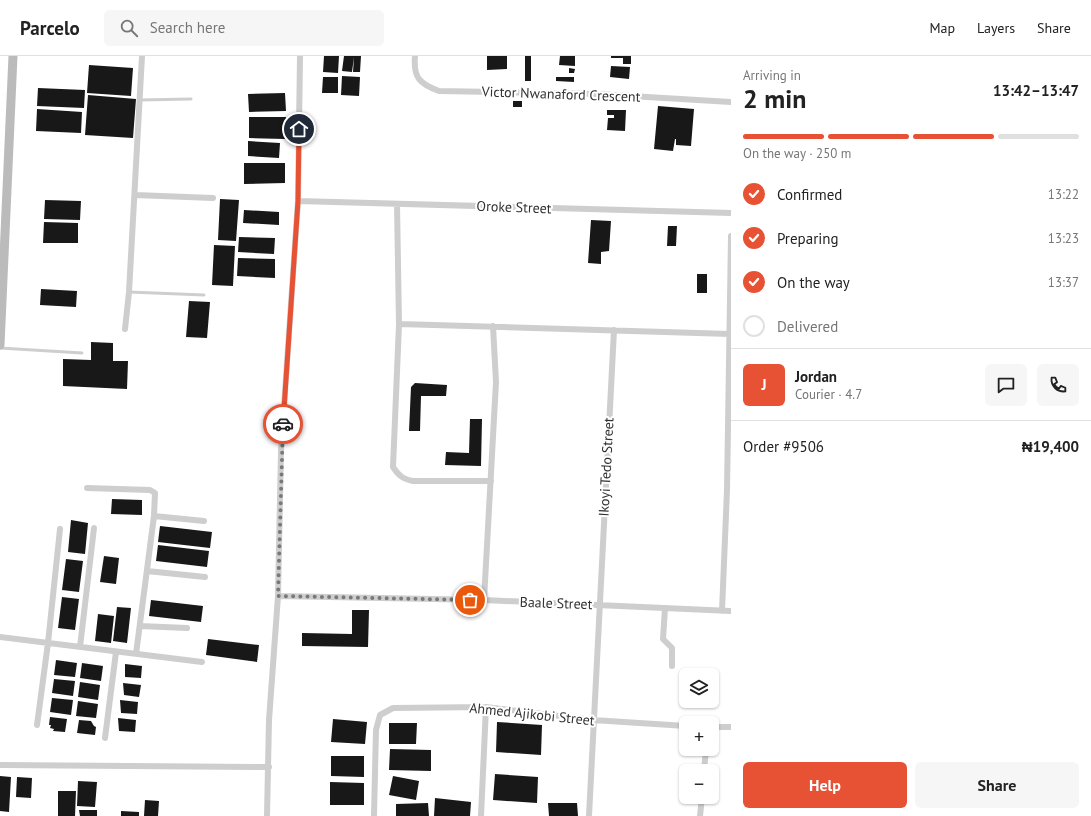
<!DOCTYPE html>
<html lang="en">
<head>
<meta charset="utf-8">
<style>
  :root { --surface:#fff; --page:#f6f6f6; --text:#222; --muted:#767676; --line:#e0e0e0; --accent:#e75234 }
  body { margin:0; font-family:"PT Sans",sans-serif; background:var(--page); color:var(--text); height:100vh; display:flex; flex-direction:column; font-size:15px; white-space:nowrap }
  * { box-sizing:border-box; margin:0 }
  p { font-size:13px; color:var(--muted) }
  .icon { flex:none; width:22px; height:22px; fill:none; stroke:currentColor; stroke-width:2; stroke-linecap:round; stroke-linejoin:round }
  .map { position:relative; flex:1; overflow:hidden }
  .drawer { display:flex; flex-direction:column; background:var(--surface); width:360px }
  .drawer>* { flex:none }
  .fabs { position:absolute; left:679px; top:612px; display:grid; gap:8px }
  .fabs a { display:grid; place-items:center; width:40px; height:40px; border-radius:6px; background:var(--surface); box-shadow:0 1px 3px #0004; font-size:20px }
  .pin { position:absolute; display:grid; place-items:center; width:34px; height:34px; color:#fff; margin:-17px; border:2px solid #fff; border-radius:50%; box-shadow:0 1px 4px #0007 }
  .courier { position:absolute; display:grid; place-items:center; width:40px; height:40px; margin:-20px; border:3px solid #e75234; border-radius:50%; background:#fff; color:#222; box-shadow:0 1px 5px #0007 }
  .overview em { font-style:normal; font-weight:800 }
  .overview div { display:flex; flex-direction:column-reverse }
  .overview { display:flex; align-items:center; justify-content:space-between; height:68px; padding:0 12px }
  h1 { font-size:26px; font-weight:800; line-height:30px }
  .bar { display:grid; grid-template-columns:repeat(4,1fr); gap:6px 4px; align-content:center; height:48px; padding:0 12px }
  .bar i { height:5px; border-radius:3px; background:var(--line) }
  .bar .selected { background:var(--accent) }
  .bar p { grid-column:span 4 }
  .line { display:flex; align-items:center; gap:10px; padding:0 12px; border-top:1px solid var(--line) }
  .line div { flex:1 }
  .round { display:grid; place-items:center; flex:none; width:42px; height:42px; border-radius:6px; background:var(--page) }
  ol { padding:0 12px; list-style:none }
  li { display:flex; align-items:center; gap:12px; height:44px }
  li p { margin-inline-start:auto }
  li .icon { padding:4px; border-radius:50%; background:var(--accent); color:#fff; stroke-width:4 }
  li:last-child { color:var(--muted) }
  li i { width:22px; height:22px; border:2px solid var(--line); border-radius:50% }
  .primary-button { display:flex; gap:8px; margin-top:auto; padding:8px 12px }
  .primary-button a { flex:1; height:46px; border-radius:6px; background:var(--accent); color:#fff; font-size:16px; font-weight:800; line-height:46px; text-align:center }
  .primary-button a+a { background:var(--page); color:var(--text) }
  header { display:flex; align-items:center; gap:24px; box-sizing:border-box; height:56px; padding:0 20px; background:var(--surface); border-bottom:1px solid var(--line) }
  header strong { font-size:19px }
  nav { display:flex; gap:22px; margin-inline-start:auto; font-size:14px }
  .search { width:280px; height:36px; background:var(--page); display:flex; align-items:center; gap:10px; box-sizing:border-box; padding:0 14px; border-radius:6px; color:var(--muted); font-size:15px }
  main { display:flex; flex:1; min-height:0 }
  .map>svg:first-child { display:block }
  .building { fill:#181818 }
  .lines { fill:none; stroke-linecap:round; stroke-linejoin:round }
  .service { stroke:#cecece; stroke-width:3 }
  .minor { stroke:#cecece; stroke-width:6 }
  .secondary { stroke:#bbb; stroke-width:9 }
  .done { stroke:#797979; stroke-width:4; stroke-dasharray:0 7.2 }
  .route { stroke:#e75234; stroke-width:5 }
  .labels { text-anchor:middle; dominant-baseline:central; stroke-width:4; stroke-linejoin:round; paint-order:stroke }
  .street-label { font-size:14px; fill:#313131; stroke:#fff }
</style>
</head>
<body>
<header>
<strong>Parcelo</strong>
<div class="search"><svg class="icon" aria-label="search" viewBox="0 0 24 24"><circle cx="10" cy="10" r="6"/><path d="M15 15l6 6"/></svg>Search here</div>
<nav><a>Map</a><a>Layers</a><a>Share</a></nav>
</header>
<main>
<div class="map">
<svg width="731" height="760" viewBox="0 0 731 760">
  <rect width="100%" height="100%" fill="#fff"/>
  <path class="building" d="M324 0H339L338 17 323 16Z
    M344 0H361L360 16H353L354 1 352 16 342 15Z
    M487 0H507V13L487 14Z
    M525 0H531V25H525Z
    M560 0H575V10L559 9Z
    M611 0H631V8H623V2H611Z
    M89 9 133 12 131 40 87 37Z
    M611 10 630 11 629 23 610 21Z
    M569 12 575 13 574 17H569Z
    M342 20 360 21 359 40 341 39Z
    M323 21H338V37H322Z
    M556 21H574V26L556 25Z
    M38 32 85 34 84 52 37 50Z
    M285 37 286 55 249 56 248 38Z
    M88 39 136 43 133 82 85 79Z
    M513 45H522V51H513Z
    M658 50 694 53 691 90 676 89V83H675L673 95 654 93Z
    M37 53 82 56 81 77 36 75Z
    M607 54H626L625 75 607 74 608 62H614V59H607Z
    M249 61H286L285 83 249 82Z
    M248 85 280 87 279 102 248 100Z
    M244 107H285V127L244 128Z
    M220 143 239 144 236 185 218 184Z
    M45 144 81 145 80 164 44 163Z
    M244 154 279 156V169L243 167Z
    M591 164 611 165 609 195 601 196V208L588 207Z
    M44 166 78 167V187H43Z
    M668 170H677L676 190H667Z
    M239 181 275 182 274 198 238 196Z
    M214 189 235 190 233 230 212 229Z
    M238 202 275 203V222L237 220Z
    M697 218H707V237H697Z
    M41 233 77 235 76 251 40 249Z
    M189 245 210 246 207 282 186 281Z
    M91 286 113 287V305H128L127 333 63 330V303L91 304Z
    M415 327 447 329 446 340H421L420 375H409L411 331Z
    M470 363H482L481 410 445 409 446 396 469 397Z
    M112 443 142 444V459L111 458Z
    M71 464 88 467 85 498 68 496Z
    M160 470 212 476 210 492 158 486Z
    M158 489 209 495 207 511 156 505Z
    M104 500 119 502 116 528 100 526Z
    M66 503 83 505 79 536 62 534Z
    M62 541 79 543 75 574 58 572Z
    M151 544 203 550 201 566 149 560Z
    M117 551 131 552 127 587 113 585Z
    M352 554H369L368 591 302 590V577L352 578Z
    M98 558 114 560 111 587 95 585Z
    M208 583 259 589 257 606 206 599Z
    M56 604 77 607 75 621 54 619Z
    M82 607 103 610 101 625 80 622Z
    M125 608 142 610 141 622 125 621Z
    M54 623 75 625 73 640 52 637Z
    M80 626 100 629 98 644 78 641Z
    M123 627 141 629 139 641 124 639Z
    M52 642 73 644 71 659 50 656Z
    M120 644 138 646 137 658 121 657Z
    M78 645 98 648 96 662 76 660Z
    M50 661 67 663 65 676 53 675 54 673 50 672 51 669H49Z
    M118 662 136 664 135 676 119 675Z
    M333 663 367 666 365 688 331 686Z
    M79 664 91 665 94 670 96 671 95 679 77 677Z
    M497 666 542 669 541 699 496 696Z
    M389 667H417L416 688H389Z
    M390 693 431 694V715L389 714Z
    M331 700H364V721L331 720Z
    M495 718 538 721 537 747 493 744Z
    M0 720 11 721 9 756 0 755Z
    M393 720 419 725 416 744 389 739Z
    M17 721 32 722 31 742 16 741Z
    M78 725 97 726 95 751 77 750Z
    M330 726 364 727V749H330Z
    M58 735H76L75 760H58Z
    M435 742 471 746 470 760H434Z
    M145 744 159 745 158 760H144Z
    M428 747 429 760H396V748Z
    M548 747H577L578 760H549Z
    M79 754H97V760H80Z
    M121 755 139 756V760H121Z"/>
  <g class="lines">
    <path class="service" d="M139 44 191 43
      M129 236 204 239
      M0 292 82 297"/>
    <path class="minor" d="M415 0C413 22 420 28 439 35L597 38 731 46
      M135 139 213 142
      M298 145 731 157
      M397 148 399 268 730 278
      M399 268 393 411C399 420 403 423 413 425H491
      M125 273 129 236 142 0
      M87 432 150 434 155 437 154 460 136 598
      M154 460 204 465
      M147 515 205 521
      M278 540 484 544 731 555
      M484 544 496 326 493 270
      M665 552 663 583 672 592V610
      M722 555 727 434 731 180
      M140 570 187 572
      M0 581 202 606
      M80 591 94 472
      M37 669 48 587 60 473
      M712 671H731
      M105 682 116 596
      M0 709 269 711
      M704 715 706 693
      M267 760 269 664 278 540 281 395 298 145 300 0
      M374 760 376 674 380 659 393 652 486 651 593 664 686 670
      M481 760 486 651
      M589 760 614 274
      M700 760 702 741"/>
    <path class="secondary" d="M0 289 13 0"/>
  </g>
  <g class="lines">
    <path class="done" d="M283 368 278 540 470 544"/>
    <path class="route" d="M283 368 298 145 299 73"/>
  </g>
  <g class="labels">
    <g class="street-label">
      <text transform="translate(561 38) rotate(2)">Victor Nwanaford Crescent</text>
      <text transform="translate(514 151) rotate(2)">Oroke Street</text>
      <text transform="translate(606 411) rotate(-87)">Ikoyi Tedo Street</text>
      <text transform="translate(556 547) rotate(2)">Baale Street</text>
      <text transform="translate(532 658) rotate(6)">Ahmed Ajikobi Street</text>
    </g>
  </g>
</svg>
<div class="fabs">
<a><svg class="icon" aria-label="layers" viewBox="0 0 24 24"><path d="M12 4l9 5-9 5-9-5zM3 14l9 5 9-5"/></svg></a>
<a>+</a>
<a>−</a>
</div>
<div class="pin" style="left:470px;top:544px;background:#ea580c"><svg class="icon" aria-label="bag" viewBox="0 0 24 24"><path d="M5 8h14l-1 12H6zM9 8a3 3 0 0 1 6 0"/></svg></div>
<div class="pin" style="left:299px;top:73px;background:#1f2937"><svg class="icon" aria-label="home" viewBox="0 0 24 24"><path d="M3 11l9-7 9 7M6 9v11h12V9"/></svg></div>
<div class="courier" style="left:283px;top:368px"><svg class="icon" aria-label="car" viewBox="0 0 24 24"><path d="M5 17H2v-5l4-1 3-4h7l3 4 3 1v5h-3M9 17h6M6 11h13"/><circle cx="7" cy="17" r="2"/><circle cx="17" cy="17" r="2"/></svg></div>
</div>
<section class="drawer">
<div class="overview"><div><h1>2 min</h1><p>Arriving in</p></div><em>13:42–13:47</em></div>
<div class="bar"><i class="selected"></i><i class="selected"></i><i class="selected"></i><i></i><p>On the way · 250 m</p></div>
<ol>
<li><svg class="icon" aria-label="check" viewBox="0 0 24 24"><path d="M5 12l5 5 9-10"/></svg>Confirmed<p>13:22</p></li>
<li><svg class="icon" aria-label="check" viewBox="0 0 24 24"><path d="M5 12l5 5 9-10"/></svg>Preparing<p>13:23</p></li>
<li><svg class="icon" aria-label="check" viewBox="0 0 24 24"><path d="M5 12l5 5 9-10"/></svg>On the way<p>13:37</p></li>
<li><i></i>Delivered</li>
</ol>
<div class="line" style="height:72px"><b class="round" style="background:var(--accent);color:#fff">J</b><div><b>Jordan</b><p>Courier · 4.7</p></div><a class="round"><svg class="icon" aria-label="chat" viewBox="0 0 24 24"><path d="M4 5h16v11H9l-5 4z"/></svg></a><a class="round"><svg class="icon" aria-label="phone" viewBox="0 0 24 24"><path d="M5 4h4l2 5-3 2q2 4 5 5l2-3 5 2v4C11 20 4 13 5 4z"/></svg></a></div>
<div class="line" style="height:52px"><div>Order #9506</div><b>₦19,400</b></div>
<div class="primary-button"><a>Help</a><a>Share</a></div>
</section>
</main>
</body>
</html>
